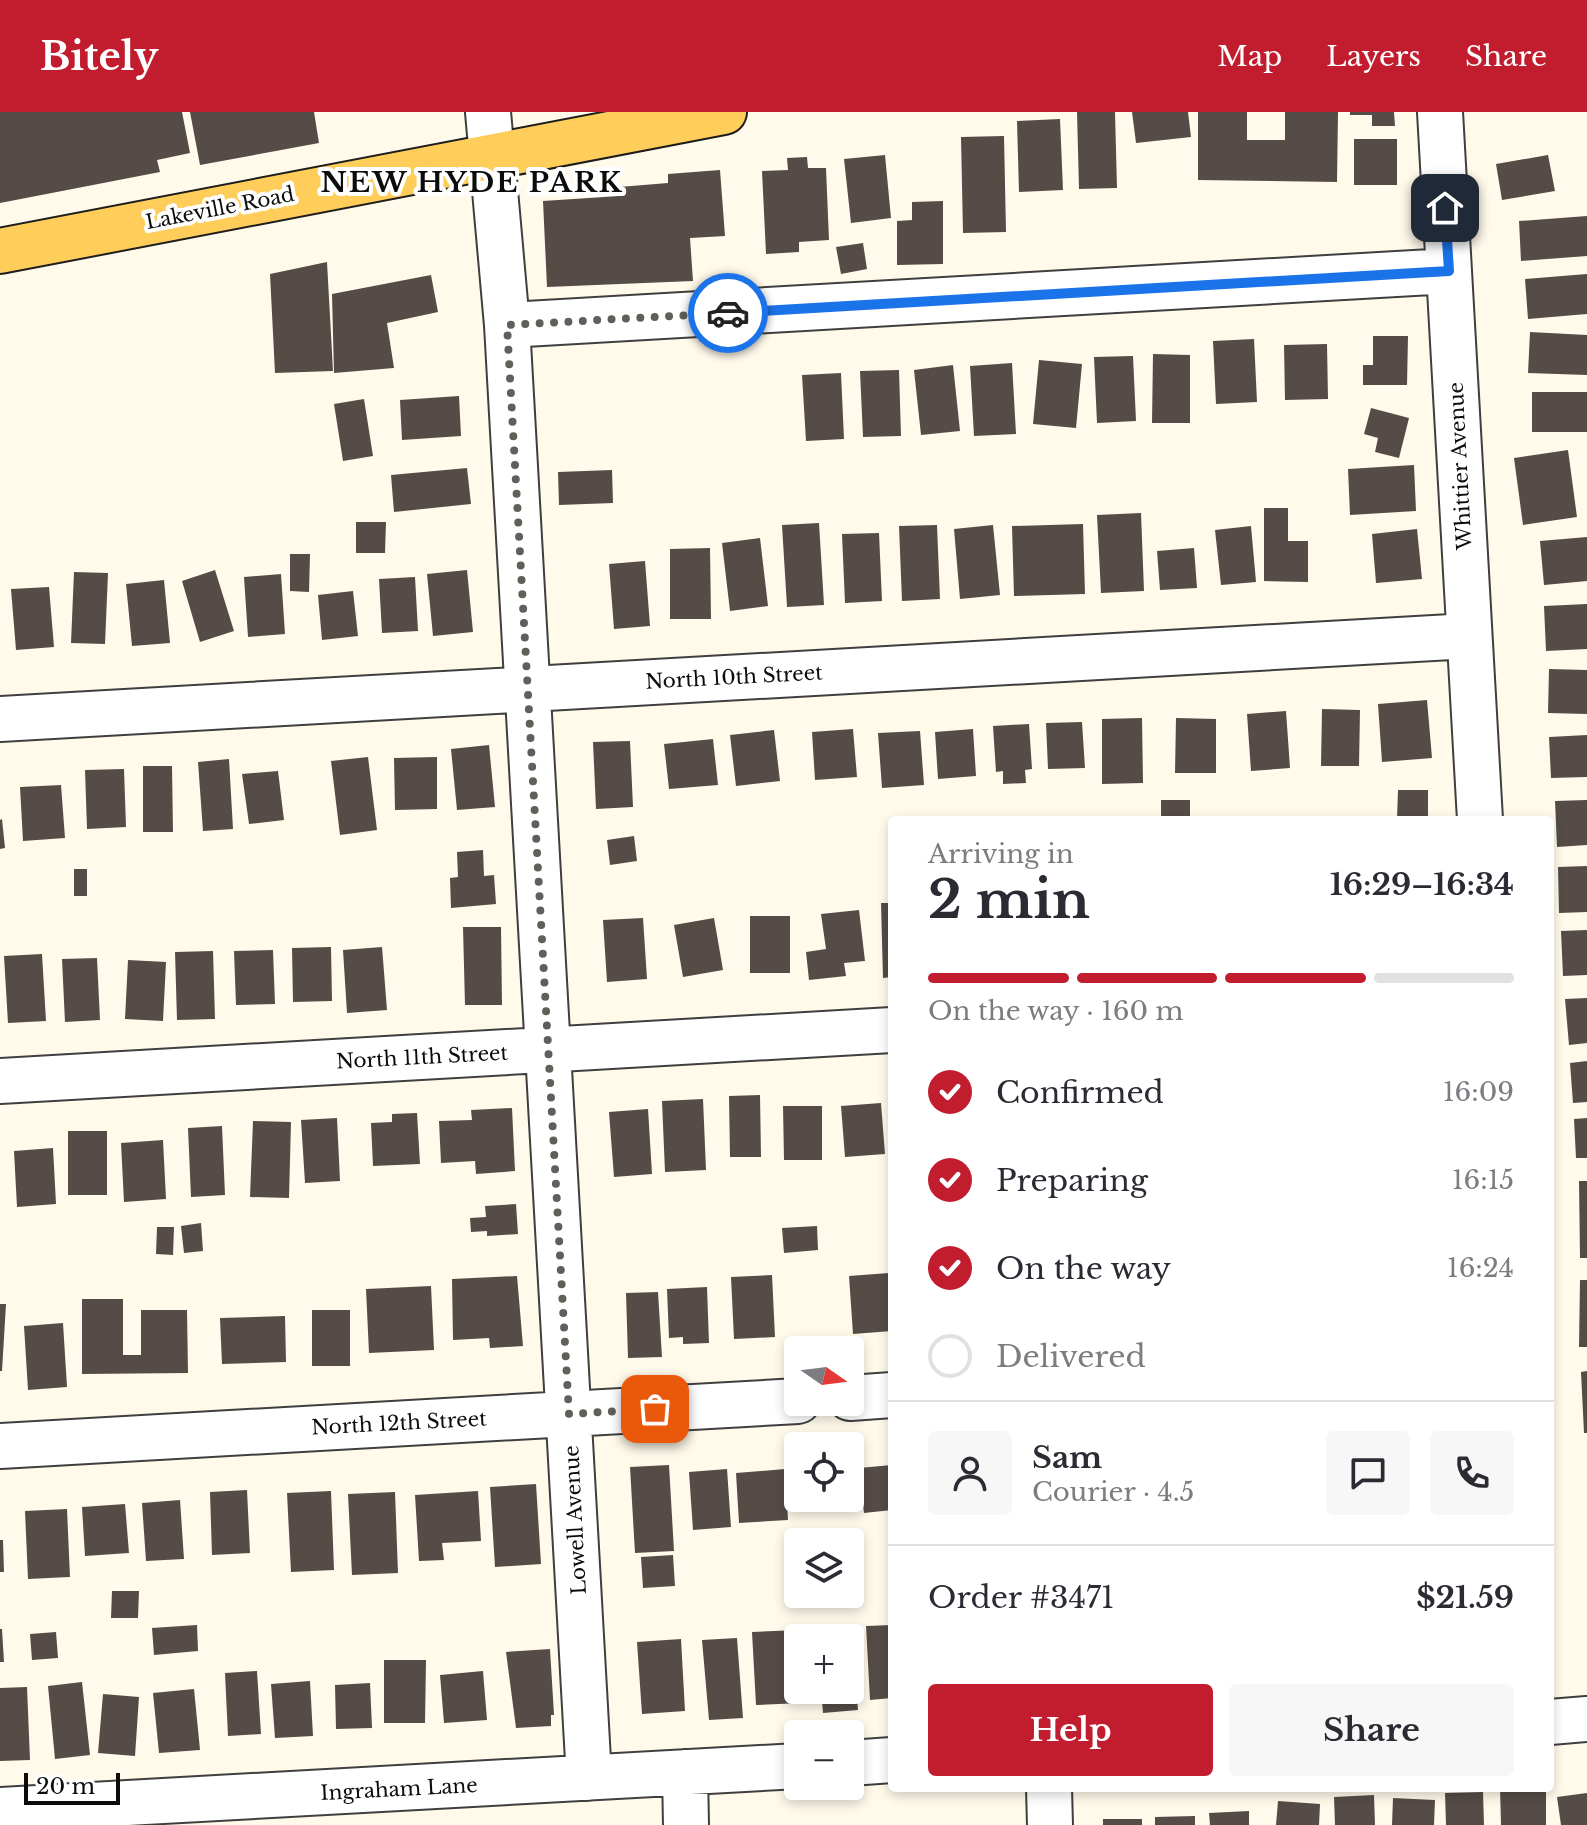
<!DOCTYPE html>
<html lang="en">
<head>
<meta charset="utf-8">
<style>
  :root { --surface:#fff; --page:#f7f7f7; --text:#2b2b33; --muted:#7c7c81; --line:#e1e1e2; --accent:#c21d2e }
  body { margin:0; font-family:"Libre Baskerville",serif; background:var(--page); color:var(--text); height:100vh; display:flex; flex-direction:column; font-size:30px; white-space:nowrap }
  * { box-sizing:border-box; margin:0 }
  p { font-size:26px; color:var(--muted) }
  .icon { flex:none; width:44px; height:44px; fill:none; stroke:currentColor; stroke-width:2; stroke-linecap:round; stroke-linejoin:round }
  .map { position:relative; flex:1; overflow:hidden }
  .panel { position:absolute; left:888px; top:704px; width:666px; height:976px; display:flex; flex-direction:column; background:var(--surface); border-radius:8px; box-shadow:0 4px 12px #0003 }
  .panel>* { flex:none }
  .needle { width:52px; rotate:104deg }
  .fabs { position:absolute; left:784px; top:1224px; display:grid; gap:16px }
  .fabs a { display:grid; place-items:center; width:80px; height:80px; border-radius:8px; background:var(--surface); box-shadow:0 4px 12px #0003; font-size:40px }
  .scale { position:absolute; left:24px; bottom:20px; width:96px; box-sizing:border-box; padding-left:8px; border:4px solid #0c0c0c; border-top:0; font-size:22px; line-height:28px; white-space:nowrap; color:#0c0c0c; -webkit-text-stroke:6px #fff; paint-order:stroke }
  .pin { position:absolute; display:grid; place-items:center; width:68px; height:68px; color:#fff; margin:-34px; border-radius:16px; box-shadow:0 4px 12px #0006 }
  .courier { position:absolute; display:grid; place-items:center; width:80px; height:80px; margin:-40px; border:6px solid #1a73e8; border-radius:50%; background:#fff; color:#222; box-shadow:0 2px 10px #0007 }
  .overview em { font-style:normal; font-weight:700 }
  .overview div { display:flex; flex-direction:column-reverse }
  .overview { display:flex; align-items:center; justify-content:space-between; height:136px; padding:0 40px }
  h1 { font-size:52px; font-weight:700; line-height:60px }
  .bar { display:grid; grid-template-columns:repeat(4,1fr); gap:12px 8px; align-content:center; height:96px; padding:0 40px }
  .bar i { height:10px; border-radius:6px; background:var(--line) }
  .bar .selected { background:var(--accent) }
  .bar p { grid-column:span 4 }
  .line { display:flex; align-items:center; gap:20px; padding:0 40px; border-top:2px solid var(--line) }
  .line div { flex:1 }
  .round { display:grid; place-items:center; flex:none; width:84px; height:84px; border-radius:8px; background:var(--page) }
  ol { padding:0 40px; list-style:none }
  li { display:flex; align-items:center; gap:24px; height:88px }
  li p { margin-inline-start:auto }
  li .icon { padding:8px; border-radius:50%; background:var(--accent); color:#fff; stroke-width:4 }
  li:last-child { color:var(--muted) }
  li i { width:44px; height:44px; border:4px solid var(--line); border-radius:50% }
  .action { display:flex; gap:16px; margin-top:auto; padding:16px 40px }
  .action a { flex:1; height:92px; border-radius:8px; background:var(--accent); color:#fff; font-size:32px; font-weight:700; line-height:92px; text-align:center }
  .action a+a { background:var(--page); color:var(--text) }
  header { display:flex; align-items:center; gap:48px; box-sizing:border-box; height:112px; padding:0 40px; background:var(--accent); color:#fff }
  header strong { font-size:38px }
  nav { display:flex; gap:44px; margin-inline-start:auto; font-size:28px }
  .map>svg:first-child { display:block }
  .building { fill:#554c47 }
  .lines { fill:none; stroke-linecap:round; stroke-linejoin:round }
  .minor-casing { stroke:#3f3f3f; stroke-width:48 }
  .major-casing { stroke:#1d1d1d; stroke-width:48 }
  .minor { stroke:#fff; stroke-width:44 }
  .major { stroke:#ffce5a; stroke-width:44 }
  .done { stroke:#615f5a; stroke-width:8; stroke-dasharray:0 14.4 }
  .route { stroke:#1a73e8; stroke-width:10 }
  .labels { text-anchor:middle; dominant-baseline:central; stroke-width:8; stroke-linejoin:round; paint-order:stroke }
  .street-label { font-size:20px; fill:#0c0c0c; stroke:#fff }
  .district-label { font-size:28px; font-weight:bold; letter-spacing:2px; fill:#0c0c0c; stroke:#fff }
</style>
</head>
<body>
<header>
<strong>Bitely</strong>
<nav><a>Map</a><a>Layers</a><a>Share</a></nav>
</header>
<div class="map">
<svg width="1587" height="1713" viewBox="0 0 1587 1713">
  <rect width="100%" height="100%" fill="#fffaea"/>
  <path class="building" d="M0 0H182L190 41 157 48 160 60 0 91Z
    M190 0H314L319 31 200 53Z
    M1077 0H1115L1117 76 1079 77Z
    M1132 0H1188L1191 25 1136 31Z
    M1198 0H1247V28H1285V0H1338L1337 70 1198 68Z
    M1350 0H1394L1395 14H1372V3H1350Z
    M1060 7 1063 78 1019 80 1017 9Z
    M1004 24 1006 120 963 121 961 25Z
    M1354 27H1397V73H1354Z
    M885 43 891 106 851 111 844 47Z
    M1548 43 1555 79 1502 88 1496 52Z
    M807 45 808 56H826L829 128 799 130V140L766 142 762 59 788 58 787 46Z
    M720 58 725 124 690 126 693 169 547 175 543 89 619 84V75L668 71V62Z
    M943 89V152L897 153V109L912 108V90Z
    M1587 104V144L1521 149 1519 109Z
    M863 131 867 157 841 162 836 135Z
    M327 150 333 259 275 261 270 162Z
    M1587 162V202L1528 207 1525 167Z
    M431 163 438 200 387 211 394 256 334 261 332 182Z
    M1530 220 1587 223V263L1528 261Z
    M1373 224H1408L1407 273H1363V253H1373Z
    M1254 227 1257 290 1216 292 1213 229Z
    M1327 232 1328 287 1285 288 1284 233Z
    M1153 242 1190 243V311H1152Z
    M1133 244 1136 309 1097 311 1094 245Z
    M1039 248 1082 252 1076 316 1033 312Z
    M1012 251 1016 322 974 324 970 254Z
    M953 253 960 319 921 323 914 258Z
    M899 258 901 324 863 325 860 259Z
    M841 261 844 327 806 329 802 263Z
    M1532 280H1587V320H1532Z
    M459 284 461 324 402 328 400 288Z
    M364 287 373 344 343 349 334 292Z
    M1371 296 1409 306 1399 346 1375 340 1378 326 1364 322Z
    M1568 338 1577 405 1523 413 1514 346Z
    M1414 353 1416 399 1350 403 1348 357Z
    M467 356 471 392 394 400 391 363Z
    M612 358 613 391 559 393 558 360Z
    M1264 396H1288V429H1308V470L1264 469Z
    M1141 401 1144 479 1101 481 1097 403Z
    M356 410H386L385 441H356Z
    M819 411 824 493 787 495 782 413Z
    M1083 412 1085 482 1014 484 1012 414Z
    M937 413 940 487 902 489 899 414Z
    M993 413 1000 483 960 487 954 417Z
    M1251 414 1256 470 1221 473 1215 418Z
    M1417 417 1422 467 1376 471 1372 422Z
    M879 421 882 489 845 491 842 422Z
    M1587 425V469L1544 473 1540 429Z
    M760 426 768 494 730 499 722 431Z
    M710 436 711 507H670V437Z
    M1194 436 1197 476 1160 478 1157 439Z
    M290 442H310L309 480 290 479Z
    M645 449 650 514 614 517 609 452Z
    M215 458 234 519 200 530 182 469Z
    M467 458 473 520 433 524 427 462Z
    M74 460 108 461 105 532 71 531Z
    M281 462 285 522 248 525 244 465Z
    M415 465 418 519 382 521 379 467Z
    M164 468 170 531 132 534 126 472Z
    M49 475 54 535 16 538 11 477Z
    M353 479 358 524 322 528 318 483Z
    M1587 492V537L1546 539 1544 494Z
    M1549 557 1587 558V602L1548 601Z
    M1427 588 1432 646 1382 650 1378 592Z
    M1322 597 1360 598 1359 654H1321Z
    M1286 599 1290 656 1251 659 1247 602Z
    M1142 606 1143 671 1102 672V607Z
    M1176 606 1216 607V661H1175Z
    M1082 610 1085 656 1048 657 1046 611Z
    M1029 612 1032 657 1025 658 1026 671 1003 672V659L996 660 993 614Z
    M853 617 857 665 815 668 812 620Z
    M973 617 976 664 938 667 935 620Z
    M774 618 780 669 736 674 730 623Z
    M920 619 924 673 882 676 878 621Z
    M1587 623V665L1551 666 1549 625Z
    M713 627 718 673 669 677 664 632Z
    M630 629 633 695 596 697 593 630Z
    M489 633 495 695 457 698 451 637Z
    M368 645 377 718 340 723 331 649Z
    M437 645V697L395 698 394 646Z
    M229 647 233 717 203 719 198 650Z
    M143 654H172L173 720H143Z
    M124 657 126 715 87 717 85 658Z
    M278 659 284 708 249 712 242 662Z
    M61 673 65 726 23 729 20 675Z
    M1398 678H1428V707H1397Z
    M1161 688H1190V708H1161Z
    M1587 688V733L1557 735 1555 689Z
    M2 707 5 736 0 737V708Z
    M634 724 637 749 610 753 607 728Z
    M483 738 484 764 494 763 496 792 451 796 450 766 458 765 457 740Z
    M1587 754V800L1559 801 1558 755Z
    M74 757H87V784H74Z
    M881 791H892V865L883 866Z
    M859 798 865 849 844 851 846 864 809 868 806 840 826 837 821 802Z
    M750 804H790V861H750Z
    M643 806 647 867 607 870 603 808Z
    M714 806 723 858 683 865 674 813Z
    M463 815H501L502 893H465Z
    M1587 818V863L1563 864 1561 819Z
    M331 835 332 889 293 890 292 836Z
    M382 835 387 898 347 901 343 838Z
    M273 838 275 892 236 893 234 839Z
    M213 839 215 907 177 908 175 840Z
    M42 842 46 909 8 911 4 844Z
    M97 846 100 908 65 910 62 847Z
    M128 848 166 850 163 909 125 907Z
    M1587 886V931L1569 933 1565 887Z
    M1587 949V990L1573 991 1570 951Z
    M760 983 761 1045H730L729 984Z
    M703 987 706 1058 665 1060 662 989Z
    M881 991 885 1042 845 1045 841 994Z
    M783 994H822V1048H784Z
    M512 996 515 1059 476 1062 475 1049 441 1051 439 1009 472 1008 471 998Z
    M648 997 652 1062 614 1065 609 1000Z
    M417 1001 420 1052 373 1054 371 1011 392 1010V1002Z
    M337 1006 340 1069 305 1071 301 1008Z
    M1587 1006V1046H1576L1574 1007Z
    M253 1009 291 1010 289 1086 250 1085Z
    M222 1014 225 1083 191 1085 188 1016Z
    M68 1019H107V1083H68Z
    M163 1028 166 1087 124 1090 121 1031Z
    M53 1036 56 1092 17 1095 14 1039Z
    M1579 1069H1587V1146H1580Z
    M516 1092 518 1122 487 1124V1119L471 1120 470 1106 486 1105 485 1094Z
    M201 1111 203 1139 184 1141 181 1114Z
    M817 1114 818 1138 784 1141 782 1116Z
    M157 1115H174L173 1143 156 1142Z
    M889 1161 892 1219 853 1222 849 1164Z
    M772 1163 775 1225 734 1227 731 1165Z
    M517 1164 523 1234 490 1236 489 1226 453 1228 452 1167Z
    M1580 1168H1587V1235H1579Z
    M431 1174 434 1238 369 1241 366 1177Z
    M707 1175 709 1231 683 1232V1225L669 1226 667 1177Z
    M658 1180 662 1245 628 1246 626 1181Z
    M82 1187H123V1243H141V1198H187L188 1261 82 1262Z
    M0 1192H6L2 1259H0Z
    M312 1198H350V1254H312Z
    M285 1204 286 1250 222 1252 220 1206Z
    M63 1211 67 1275 28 1278 24 1214Z
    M1587 1259V1321H1584L1581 1260Z
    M669 1353 674 1439 635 1441 630 1355Z
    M892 1353V1398L864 1401 859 1356Z
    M727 1357 731 1415 693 1418 689 1360Z
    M785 1357 788 1408 739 1411 736 1361Z
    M536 1372 541 1452 495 1455 490 1375Z
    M247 1378 250 1441 212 1443 210 1380Z
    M331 1379 334 1458 291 1460 287 1381Z
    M478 1379 481 1429 442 1431 444 1448 419 1449 415 1383Z
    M395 1380 398 1461 352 1463 348 1382Z
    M802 1386H846V1399H802Z
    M180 1388 184 1447 146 1449 142 1391Z
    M125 1392 129 1441 85 1444 82 1395Z
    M67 1397 70 1465 28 1467 25 1399Z
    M0 1428H3L4 1460H0Z
    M673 1443 675 1474 643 1476 641 1445Z
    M112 1479H139L138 1506H111Z
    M197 1513 198 1539 154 1543 152 1516Z
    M892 1513V1586L870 1588 866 1514Z
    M0 1517H2L4 1550H0Z
    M797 1518 801 1591 756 1593 752 1520Z
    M56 1520 58 1546 32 1548 30 1522Z
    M737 1526 743 1606 709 1608 702 1528Z
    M681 1527 685 1599 642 1602 637 1530Z
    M550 1537 554 1603H551V1614L516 1616 506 1540Z
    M850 1543H854L858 1598 823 1601 821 1578H850Z
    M384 1548H426L425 1611H384Z
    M257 1559 261 1622 228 1624 225 1561Z
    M483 1559 487 1608 444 1611 440 1563Z
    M310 1569 313 1624 275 1626 271 1572Z
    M82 1570 90 1643 55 1647 48 1574Z
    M370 1571 372 1616 336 1617 335 1573Z
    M27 1575 30 1648 0 1649V1576Z
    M194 1577 200 1638 159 1641 153 1581Z
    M103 1582 139 1585 135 1644 98 1641Z
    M1500 1676H1546V1713H1501Z
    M1483 1680 1484 1713H1446L1445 1681Z
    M1587 1681V1713H1561L1557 1685Z
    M1374 1683 1375 1713H1335L1334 1685Z
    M1393 1686 1435 1688 1434 1713H1392Z
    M1278 1689 1320 1692 1319 1713H1276Z
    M1249 1699V1713H1210L1209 1701Z
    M1195 1704V1713H1155V1705Z
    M1103 1707H1142V1713H1103Z"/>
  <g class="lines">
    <g class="minor-casing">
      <path id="minor" d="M488 0 507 213 589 1666
        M1440 0 1480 708
        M507 213 1449 159
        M0 607 1469 524
        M0 969 892 918
        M850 1286 892 1283
        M0 1334 798 1289
        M1550 1610 1587 1607
        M850 1651 892 1648
        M685 1660 686 1713
        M1049 1676 1050 1713
        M0 1698 798 1654"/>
    </g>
    <g class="major-casing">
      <path id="major" d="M0 139 724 0"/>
    </g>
    <use href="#minor" class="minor"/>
    <use href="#major" class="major"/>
  </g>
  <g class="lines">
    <path class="done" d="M655 1297 569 1302 507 213 728 201"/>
    <path class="route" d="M728 201 1449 159 1445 96"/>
  </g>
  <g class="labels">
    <g class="street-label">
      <text transform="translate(220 96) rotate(-11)">Lakeville Road</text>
      <text transform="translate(1460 354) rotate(-93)">Whittier Avenue</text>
      <text transform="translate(734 565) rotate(-3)">North 10th Street</text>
      <text transform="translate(422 945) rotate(-3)">North 11th Street</text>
      <text transform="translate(399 1311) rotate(-3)">North 12th Street</text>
      <text transform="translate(575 1408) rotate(-93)">Lowell Avenue</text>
      <text transform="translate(399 1677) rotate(-3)">Ingraham Lane</text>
    </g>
    <g class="district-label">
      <text x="472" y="70">NEW HYDE PARK</text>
    </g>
  </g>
</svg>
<div class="fabs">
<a><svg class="needle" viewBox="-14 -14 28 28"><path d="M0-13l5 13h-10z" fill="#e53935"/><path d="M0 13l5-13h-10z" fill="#7c7c81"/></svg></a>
<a><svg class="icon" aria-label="locate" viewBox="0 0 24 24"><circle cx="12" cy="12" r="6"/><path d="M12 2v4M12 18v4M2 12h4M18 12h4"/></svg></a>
<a><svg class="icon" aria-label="layers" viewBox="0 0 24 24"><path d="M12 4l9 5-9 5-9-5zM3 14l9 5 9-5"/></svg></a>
<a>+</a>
<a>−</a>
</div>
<div class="scale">20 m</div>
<div class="pin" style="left:655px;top:1297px;background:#ea580c"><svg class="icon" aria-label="bag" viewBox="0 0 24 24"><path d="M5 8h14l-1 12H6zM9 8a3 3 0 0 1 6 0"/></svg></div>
<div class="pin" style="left:1445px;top:96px;background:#1f2937"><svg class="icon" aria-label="home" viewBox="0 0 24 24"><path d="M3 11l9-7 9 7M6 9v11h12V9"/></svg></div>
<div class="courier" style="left:728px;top:201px"><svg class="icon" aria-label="car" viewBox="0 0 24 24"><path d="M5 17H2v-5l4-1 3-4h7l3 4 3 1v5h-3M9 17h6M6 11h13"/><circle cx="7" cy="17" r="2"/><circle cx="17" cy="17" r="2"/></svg></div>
<section class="panel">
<div class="overview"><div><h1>2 min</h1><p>Arriving in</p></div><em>16:29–16:34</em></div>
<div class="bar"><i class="selected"></i><i class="selected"></i><i class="selected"></i><i></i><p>On the way · 160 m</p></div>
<ol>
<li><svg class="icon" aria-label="check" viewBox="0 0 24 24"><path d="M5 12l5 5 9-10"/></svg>Confirmed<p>16:09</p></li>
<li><svg class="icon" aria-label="check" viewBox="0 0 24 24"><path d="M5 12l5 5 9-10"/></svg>Preparing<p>16:15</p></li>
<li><svg class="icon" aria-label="check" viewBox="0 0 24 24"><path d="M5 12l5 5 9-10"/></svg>On the way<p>16:24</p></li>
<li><i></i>Delivered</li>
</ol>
<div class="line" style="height:144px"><a class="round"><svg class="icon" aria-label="person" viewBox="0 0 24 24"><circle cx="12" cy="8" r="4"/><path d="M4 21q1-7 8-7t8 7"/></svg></a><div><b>Sam</b><p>Courier · 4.5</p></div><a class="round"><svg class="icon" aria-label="chat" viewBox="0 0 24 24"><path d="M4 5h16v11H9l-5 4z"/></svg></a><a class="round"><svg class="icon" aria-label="phone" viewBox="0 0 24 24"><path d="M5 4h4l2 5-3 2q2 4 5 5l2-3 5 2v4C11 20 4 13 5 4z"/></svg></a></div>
<div class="line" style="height:104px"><div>Order #3471</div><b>$21.59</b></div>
<div class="action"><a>Help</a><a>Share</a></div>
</section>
</div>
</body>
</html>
